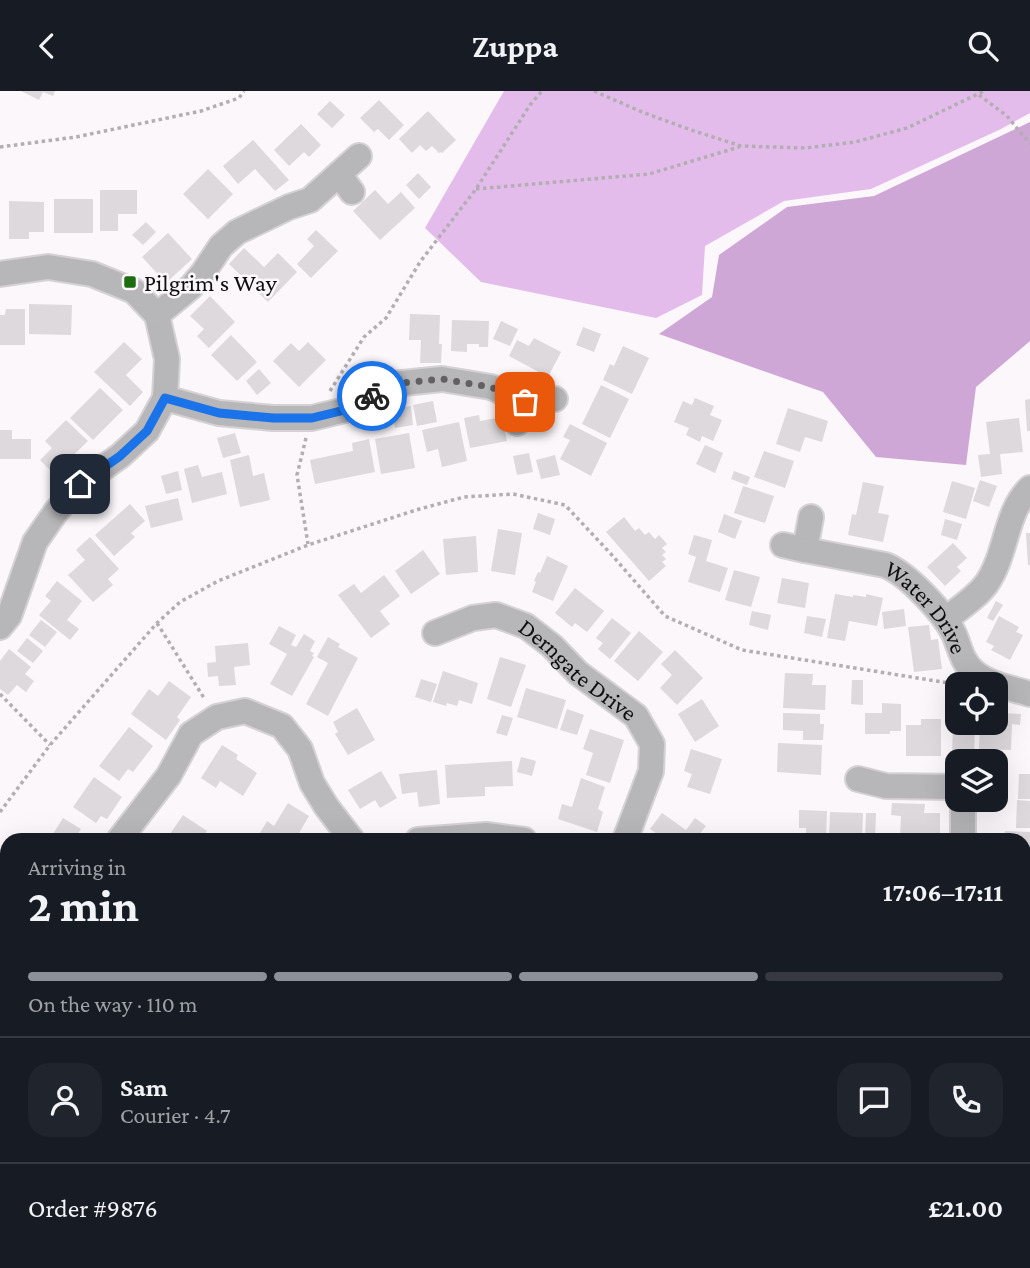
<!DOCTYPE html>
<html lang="en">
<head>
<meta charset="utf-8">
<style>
  :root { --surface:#171b24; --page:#20242c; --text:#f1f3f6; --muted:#9ea1a6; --line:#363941; --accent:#8c9099 }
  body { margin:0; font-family:"Crimson Pro",serif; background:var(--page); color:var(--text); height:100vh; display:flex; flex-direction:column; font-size:26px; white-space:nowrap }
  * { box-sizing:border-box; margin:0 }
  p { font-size:23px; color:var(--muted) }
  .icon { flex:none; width:38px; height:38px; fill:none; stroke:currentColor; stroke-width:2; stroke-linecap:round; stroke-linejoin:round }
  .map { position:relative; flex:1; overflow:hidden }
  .drawer { position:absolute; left:0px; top:742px; width:1031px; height:436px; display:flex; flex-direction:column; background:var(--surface); border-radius:21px 21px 0 0; box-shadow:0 7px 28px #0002 }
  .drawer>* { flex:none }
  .buttons { position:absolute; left:945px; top:581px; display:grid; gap:14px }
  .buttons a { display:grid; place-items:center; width:63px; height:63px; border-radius:14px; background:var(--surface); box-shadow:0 7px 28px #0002; font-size:35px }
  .pin { position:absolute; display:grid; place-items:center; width:60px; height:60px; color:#fff; margin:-30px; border-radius:14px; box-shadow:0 4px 10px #0006 }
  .courier { position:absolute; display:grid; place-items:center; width:70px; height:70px; margin:-35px; border:5px solid #1a73e8; border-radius:50%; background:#fff; color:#222; box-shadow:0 2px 9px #0007 }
  .overview em { font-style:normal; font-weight:700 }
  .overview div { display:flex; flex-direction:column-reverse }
  .overview { display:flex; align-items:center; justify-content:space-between; height:119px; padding:0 28px }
  h1 { font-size:46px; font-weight:700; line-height:52px }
  .bar { display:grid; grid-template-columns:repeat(4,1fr); gap:10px 7px; align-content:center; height:84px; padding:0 28px }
  .bar i { height:9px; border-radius:5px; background:var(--line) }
  .bar .selected { background:var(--accent) }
  .bar p { grid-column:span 4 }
  .line { display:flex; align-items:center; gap:18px; padding:0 28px; border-top:2px solid var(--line) }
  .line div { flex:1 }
  .round { display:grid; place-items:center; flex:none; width:74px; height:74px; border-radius:21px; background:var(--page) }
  header { display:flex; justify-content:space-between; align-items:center; height:91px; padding:0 28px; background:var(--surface); font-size:32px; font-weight:700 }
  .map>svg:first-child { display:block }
  .green { fill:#e4bceb }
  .forest { fill:#cfa7d6 }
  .building { fill:#ddd9dd }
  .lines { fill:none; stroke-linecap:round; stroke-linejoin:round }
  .service-casing { stroke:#d5d2d5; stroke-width:16 }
  .minor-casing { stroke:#d5d2d5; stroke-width:28 }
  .trunk-casing { stroke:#d5d2d5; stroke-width:42 }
  .path { stroke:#b2aeb2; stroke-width:3.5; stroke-dasharray:3.5 3.5; stroke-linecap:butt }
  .service { stroke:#b7b6b8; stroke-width:12 }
  .minor { stroke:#b7b6b8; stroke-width:24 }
  .trunk { stroke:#777478; stroke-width:38 }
  .done { stroke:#626062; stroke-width:7; stroke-dasharray:0 12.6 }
  .route { stroke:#1a73e8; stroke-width:9 }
  .poi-dot { fill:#1d6c0f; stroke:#fbf7fb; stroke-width:2.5 }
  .labels { text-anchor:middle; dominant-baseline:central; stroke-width:5; stroke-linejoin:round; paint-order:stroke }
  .poi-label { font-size:24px; fill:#0f0e10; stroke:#fbf7fb; text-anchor:start }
  .street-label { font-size:24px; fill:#0f0e10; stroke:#fbf7fb }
</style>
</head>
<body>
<header><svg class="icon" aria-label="back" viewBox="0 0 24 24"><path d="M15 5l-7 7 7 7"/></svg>Zuppa<svg class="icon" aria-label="search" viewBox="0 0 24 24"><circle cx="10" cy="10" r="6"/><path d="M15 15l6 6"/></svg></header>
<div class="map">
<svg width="1030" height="1177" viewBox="0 0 1030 1177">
  <rect width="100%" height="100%" fill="#fbf7fb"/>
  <path class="green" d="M504 0H1030V22L1001 38 871 98 784 110 705 155 702 204 656 227 481 191 425 137Z"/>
  <path class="forest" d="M1030 31V250L976 296 966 374 876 366 823 301 659 243 712 206 719 164 787 116 874 105Z"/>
  <path class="building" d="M21 0H55L53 5 43 1 39 9Z
    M379 9 404 34 389 49 378 38 374 41 360 27Z
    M330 10 345 24 332 37 317 23Z
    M428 20 456 49 442 62 441 61 439 62 432 55 426 60 420 54 412 62 399 48Z
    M301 33 321 54 309 66 304 61 289 75 274 59Z
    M253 49 289 89 275 100 255 78 238 93 223 75Z
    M208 78 233 103 208 128 183 103Z
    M418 82 431 96 419 108 406 94Z
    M100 99H137V123H118V140H100Z
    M375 99 388 113 401 101 415 117 380 149 353 120Z
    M54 108H93V142H54Z
    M9 110 44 111V141H29V148H9Z
    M146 131 156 141 143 154 132 144Z
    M316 139 338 160 311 187 297 173 314 155 307 148Z
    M168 142 192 168 166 192 142 166Z
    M244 157 264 176 278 162 297 181 268 211 229 173Z
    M210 205 235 231 209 257 197 245 204 238 190 225Z
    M29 213 72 214 71 244 29 243Z
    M6 218H25V254H0V224H5Z
    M410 223 440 224 439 253H442L441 272H420L421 249H409Z
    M452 229 489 230 488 256H479V253H467V261L451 260Z
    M501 230 518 238 510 255 493 248Z
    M583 236 601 243 594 261 576 254Z
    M231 244 257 271 237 290 211 264Z
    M534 247 561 261 548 286 509 265 517 249 529 255Z
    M124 251 142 268 126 284 143 301 130 315 94 281Z
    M308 251 326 269 299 296 273 270 291 252 299 260Z
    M623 255 649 267 632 303 603 289 610 273 614 275Z
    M259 278 271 292 257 304 246 290Z
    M601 294 629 308 610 347 582 333Z
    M100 297 123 319 93 349 70 327Z
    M695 307 714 315 710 324 722 329 713 350 702 345 700 351 686 344 689 337 674 331 683 310 692 314Z
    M1030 308V340H1027L1025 309Z
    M433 310 437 331 417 335 413 314Z
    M411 315 413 334 395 337 392 318Z
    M788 317 828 330 822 351 805 346 800 361 776 353Z
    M479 324 480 330 502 326 507 350 470 357 464 327Z
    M1019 327 1023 361 1000 363 1002 383 981 386 978 364 990 363 986 331Z
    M66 329 88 350 54 383 40 369 52 357 45 350Z
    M459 331 467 370 442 376 438 358 427 361 422 339Z
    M570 333 607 352 591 385 560 368 570 349 563 346Z
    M0 339H12V348H31V368H0Z
    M235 342 241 362 223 367 217 347Z
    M409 342 415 377 381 383 375 348Z
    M369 348 375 381 315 393 310 369 353 360 352 352Z
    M705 354 723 362 715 382 696 373Z
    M764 360 794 370 785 397 754 386Z
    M529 362 533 381 517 384 513 365Z
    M249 364 253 385 264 382 270 409 240 416 230 369Z
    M555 364 560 384 541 388 536 369Z
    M198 374 202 386 222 381 227 403 192 412 184 378Z
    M178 380 182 399 166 403 161 385Z
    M734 380 750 386 747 394 731 388Z
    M980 389 997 395 989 416 973 410Z
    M952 390 975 397 966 428 943 421Z
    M863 391 884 395 878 422 889 424 883 451 848 444 852 423 856 424Z
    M743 395 774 405 765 432 734 422Z
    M178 407 183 429 151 437 145 415Z
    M130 413 145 430 131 442 135 446 114 465 95 444Z
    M538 422 555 428 550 444 533 438Z
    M724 423 742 430 735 448 718 441Z
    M624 426 635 440 639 437 645 444 649 441 655 448 659 444 667 453 662 457 666 461 662 464 666 468 662 471 666 475 649 490 606 441Z
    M945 428 962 433 957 449 941 444Z
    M498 438 522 442 515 484 491 480Z
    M1026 442H1030V474H1028Z
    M694 444 712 449 706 470 728 477 720 501 688 491 696 466 688 463Z
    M476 445 478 481 446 484 443 448Z
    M90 446 119 478 108 488 113 494 93 511 68 484 85 469 76 459Z
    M953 452 967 467 957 476 961 480 945 495 927 476Z
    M423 459 440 483 411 503 395 480Z
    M547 465 568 475 553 510 532 501 536 491 534 490 538 481 540 482Z
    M734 479 760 486 751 516 725 509Z
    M384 484 400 505 380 520 390 533 371 547 338 504 354 493 361 502Z
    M782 487 809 492 805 517 777 512Z
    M57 490 82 510 67 529 79 538 70 549 39 524 51 510 45 505Z
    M575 497 604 520 587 541 575 532 572 536 555 522Z
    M835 503 853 506V504L866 506V503L883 507 877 535 849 530 845 550 827 547Z
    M996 510 1003 514 993 530 987 527Z
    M904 518 906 535 884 538 882 521Z
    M752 520 771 524 768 539 749 534Z
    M807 525 826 528 822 546 804 542Z
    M999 525 1019 536 1016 541 1023 544 1010 569 991 559 994 555 986 551Z
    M612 527 631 542 610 568 598 558 603 552 596 547Z
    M41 529 57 541 45 556 29 544Z
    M929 534 931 549 938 548 942 578 914 581 908 536Z
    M279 535 296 544 291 554 296 556 304 543 315 550 310 560 314 562 312 565 314 566 292 605 270 593 287 563 269 553Z
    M639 540 663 561 638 590 614 570Z
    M328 546 340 553 338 556 358 567 328 625 306 613 328 572 317 566Z
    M27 547 43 560 33 572 17 560Z
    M248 552 250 574 234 576 236 594 219 595 218 585 208 586 207 572 216 571 215 555Z
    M9 558 31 576 25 583 34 590 26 601 17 594 8 604 0 598V570Z
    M675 559 703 587 677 614 660 597 672 584 661 573Z
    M500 566 526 574 511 616 487 608Z
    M443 580 478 592 472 613 459 609 457 615 447 612 446 615 433 611Z
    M785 582 813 583 812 594H826L825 619 783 617Z
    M421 588 437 593 431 611 415 606Z
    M852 589H863V614L851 613Z
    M169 590 191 606 177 626 180 629 166 649 131 623 149 598 158 605Z
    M526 597 566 609 557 638 517 626Z
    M702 608 719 635 695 651 678 623Z
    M882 612 901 613V640H890V643H865V622H882Z
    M357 617 375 649 348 664 335 643 338 641 333 631Z
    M567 618 584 624 577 644 560 639Z
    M783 622 820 623V633H824L823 649H803V640L783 639Z
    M998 622 1021 623 1020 634 1012 633 1011 659 979 658 980 632 998 631Z
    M502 624 513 627 507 645 496 642Z
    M921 628H941V665H906V634H921Z
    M953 628H957V632H975L974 670H952Z
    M129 636 153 655 133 681 128 678 119 690 99 675Z
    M590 638 624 649 610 692 586 684 593 662 583 658Z
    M778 652 822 654 821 684 777 681Z
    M222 654 238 664 236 668 257 682 243 705 220 690 216 697 201 687Z
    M691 658 722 668 710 703 687 696 692 683 684 680Z
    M521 666 536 670 532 685 517 681Z
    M512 670 513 695 485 696V705L447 707 445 674Z
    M437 679 440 713 419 716 417 701 402 703 399 683Z
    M381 680 397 707 380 717 375 709 360 718 348 699Z
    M1019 683H1030V708H1018Z
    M94 686 122 706 107 728 101 725 96 732 73 716Z
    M581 687 605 696 598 718 603 721 597 741 558 728 562 713 572 716Z
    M1017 709 1030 710V737H1016Z
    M288 712 309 725 295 749H256L267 730 274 735Z
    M892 712 925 713 924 722H940V747L900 746 901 725 891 724Z
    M799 719 827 720 826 747H806V737H799Z
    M830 721 863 722 862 748 829 747Z
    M662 722 686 739 695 727 706 735 695 749H663L664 748 650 738Z
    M866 722H876L875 748H865Z
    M183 724 207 740 201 749H166Z
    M63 727 81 738 74 749H62L53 743Z
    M1005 740 1030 741V770H1024V749H1004Z
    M1024 773H1030V798H1024Z
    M1024 807H1030V838H1024Z
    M1024 842H1027L1026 875H1024Z
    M1024 879H1030V913H1024Z
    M1024 923H1030V947L1024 946Z
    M7 956V986L0 990V960Z
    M1030 1132V1154L1024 1151Z
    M751 1171H812L815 1174 812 1177H757Z"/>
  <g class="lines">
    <g class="service-casing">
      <path id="service" d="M707 1177 712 1171"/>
    </g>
    <g class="minor-casing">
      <g id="minor">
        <path d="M352 101 339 83 359 65"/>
        <path d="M0 183 48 176 92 183 134 200 157 224 167 268 165 307 147 340 120 365 80 393 55 422 35 451 9 525 0 536"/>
        <path d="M157 224 191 196 203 182 221 155 237 141 289 116 310 109 339 83"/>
        <path d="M165 307 219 322 273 327H312L349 318 393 293 442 288 491 296 525 311 555 308"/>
        <path d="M517 332 525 311"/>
        <path d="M783 454 805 459 811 426"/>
        <path id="s1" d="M805 459 885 474C907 482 944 522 954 543 960 557 962 571 974 581 989 594 1012 597 1030 603"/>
        <path d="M946 528C960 517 977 506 987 492 1007 463 1005 421 1030 397"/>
        <path id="s2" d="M435 542 473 527 496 524 526 535 552 555 578 582 636 625 652 653 651 680 625 749"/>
        <path d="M858 688 886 695 957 696"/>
        <path d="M119 749 169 684 191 643 217 626 245 620 282 635 300 658 312 692 326 715 352 749"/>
        <path d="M418 749 486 744 524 749"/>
        <path d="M963 749V709"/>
        <path d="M1024 1016 1030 1028"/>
        <path d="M398 1171 443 1174 538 1171"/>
        <path d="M959 1171 973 1177"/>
        <path d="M302 1177 305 1171"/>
        <path d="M340 1177 343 1171"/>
      </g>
    </g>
    <g class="trunk-casing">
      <path id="trunk" d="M0 1158 7 1169"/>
    </g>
    <path class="path" d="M594 0 642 21 691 39 741 55 805 57 855 51 907 37 984 0
      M979 4 1007 25 1030 53
      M0 56 76 46 201 20 239 7 244 0
      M476 98 649 83 739 56
      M330 300 364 246 386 227 420 171 476 98 530 14 542 0
      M306 347 297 384 308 453
      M157 532 204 607
      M0 603 50 654
      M0 721 50 654 157 532 180 511 218 490 308 454 416 419 464 406 513 403 565 414 611 463 665 525 742 559 955 593"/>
    <use href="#service" class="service"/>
    <use href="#minor" class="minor"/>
    <use href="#trunk" class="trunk"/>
  </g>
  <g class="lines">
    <path class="done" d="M372 305 393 293 442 288 491 296 525 311"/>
    <path class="route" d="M80 393 120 365 147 340 165 307 219 322 273 327H312L349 318 372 305"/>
  </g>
  <rect class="poi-dot" x="123" y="184" width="14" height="14" rx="3.5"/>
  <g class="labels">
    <g class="poi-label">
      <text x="144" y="191">Pilgrim's Way</text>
    </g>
    <g class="street-label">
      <text stroke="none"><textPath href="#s1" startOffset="142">Water Drive</textPath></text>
      <text stroke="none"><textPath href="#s2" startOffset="164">Derngate Drive</textPath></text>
    </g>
  </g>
</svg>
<div class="buttons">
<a><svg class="icon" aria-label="locate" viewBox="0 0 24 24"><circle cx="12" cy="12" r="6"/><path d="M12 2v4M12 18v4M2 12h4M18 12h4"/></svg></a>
<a><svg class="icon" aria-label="layers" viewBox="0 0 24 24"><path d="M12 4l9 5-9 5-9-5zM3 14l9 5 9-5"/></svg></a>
</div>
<div class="pin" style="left:525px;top:311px;background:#ea580c"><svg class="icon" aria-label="bag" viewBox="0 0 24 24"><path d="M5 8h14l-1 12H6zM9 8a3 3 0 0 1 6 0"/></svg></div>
<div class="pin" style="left:80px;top:393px;background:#1f2937"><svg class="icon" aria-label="home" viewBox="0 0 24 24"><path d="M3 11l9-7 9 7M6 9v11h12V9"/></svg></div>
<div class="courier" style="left:372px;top:305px"><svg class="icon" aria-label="bike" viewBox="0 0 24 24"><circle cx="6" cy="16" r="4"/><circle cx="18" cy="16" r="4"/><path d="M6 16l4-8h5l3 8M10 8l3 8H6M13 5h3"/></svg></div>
<section class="drawer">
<div class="overview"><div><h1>2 min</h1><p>Arriving in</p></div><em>17:06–17:11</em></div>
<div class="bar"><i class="selected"></i><i class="selected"></i><i class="selected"></i><i></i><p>On the way · 110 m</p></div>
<div class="line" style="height:126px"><a class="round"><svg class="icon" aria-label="person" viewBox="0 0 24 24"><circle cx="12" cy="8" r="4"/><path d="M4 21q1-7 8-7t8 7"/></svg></a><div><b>Sam</b><p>Courier · 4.7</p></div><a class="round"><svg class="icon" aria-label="chat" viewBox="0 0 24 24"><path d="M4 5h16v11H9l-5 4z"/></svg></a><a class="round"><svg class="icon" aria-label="phone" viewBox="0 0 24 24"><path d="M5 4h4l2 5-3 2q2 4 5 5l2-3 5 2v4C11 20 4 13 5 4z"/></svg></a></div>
<div class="line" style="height:91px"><div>Order #9876</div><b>£21.00</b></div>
</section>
</div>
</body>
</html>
